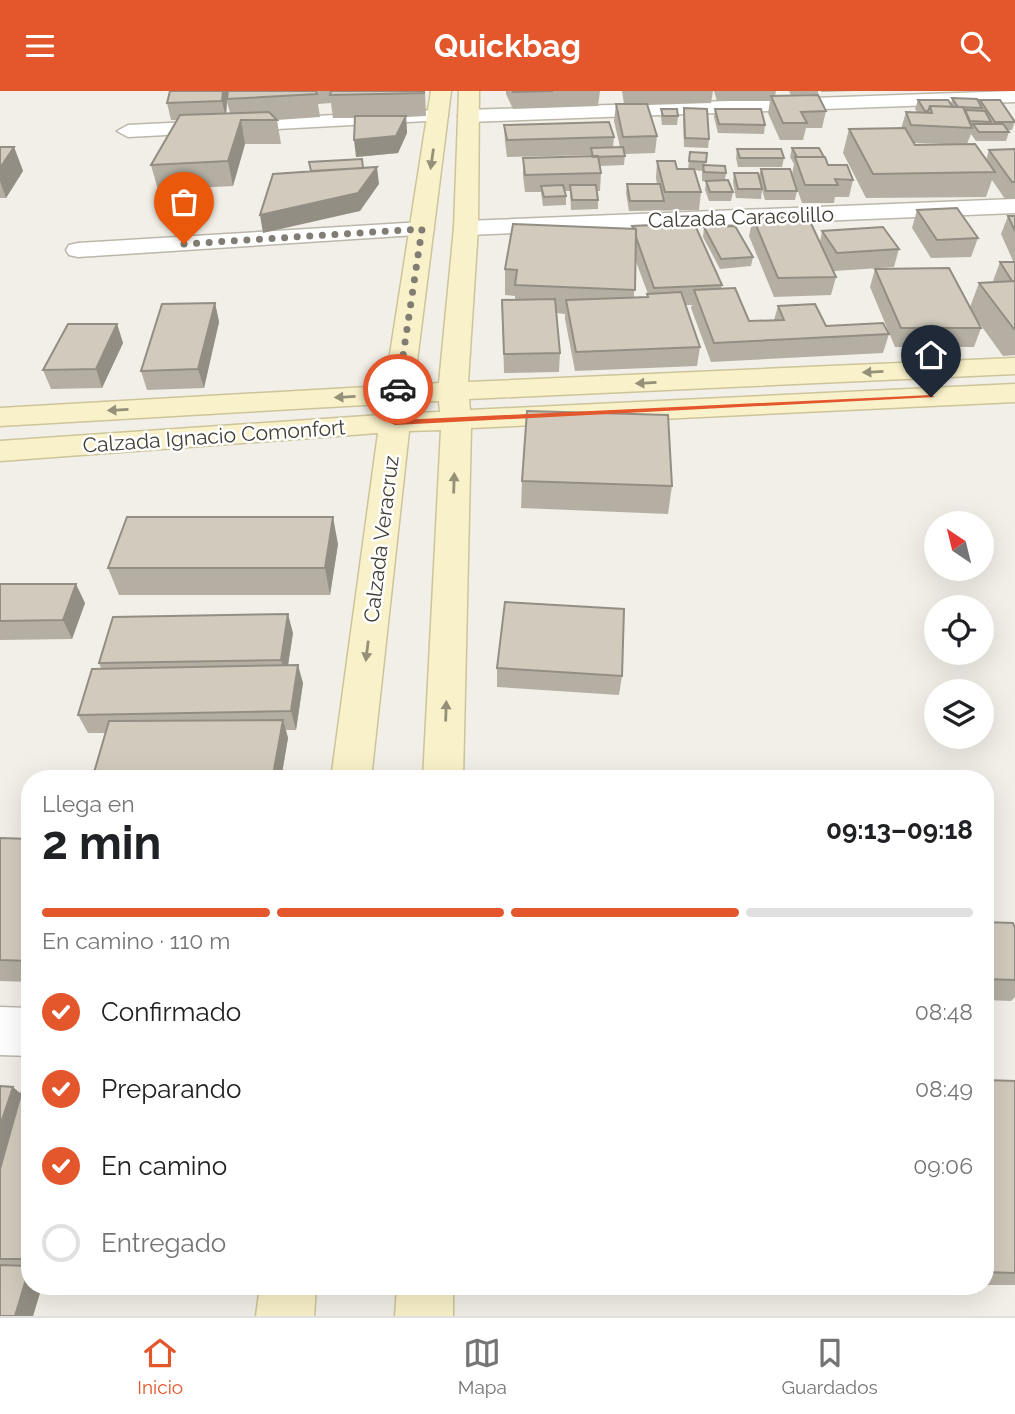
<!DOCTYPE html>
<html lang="es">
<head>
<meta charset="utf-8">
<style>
  :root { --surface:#fff; --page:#f6f6f6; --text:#202124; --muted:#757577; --line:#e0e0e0; --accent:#e4562b }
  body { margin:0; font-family:Raleway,sans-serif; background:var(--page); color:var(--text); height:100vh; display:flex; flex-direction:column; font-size:26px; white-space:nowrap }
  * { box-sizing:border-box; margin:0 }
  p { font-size:23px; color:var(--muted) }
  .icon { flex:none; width:38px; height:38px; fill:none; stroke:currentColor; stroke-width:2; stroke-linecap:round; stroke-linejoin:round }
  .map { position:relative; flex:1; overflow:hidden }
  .drawer { position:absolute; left:21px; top:679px; width:973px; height:525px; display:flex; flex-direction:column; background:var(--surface); border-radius:28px; box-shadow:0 7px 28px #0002 }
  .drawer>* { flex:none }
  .needle { width:46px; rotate:325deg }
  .fabs { position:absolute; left:924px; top:420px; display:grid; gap:14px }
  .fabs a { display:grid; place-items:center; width:70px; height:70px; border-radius:50%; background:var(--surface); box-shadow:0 7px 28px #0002; font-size:35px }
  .pin { position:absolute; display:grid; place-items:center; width:60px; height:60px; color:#fff; margin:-72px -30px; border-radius:50% 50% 50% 0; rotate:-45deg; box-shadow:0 0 7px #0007 }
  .pin .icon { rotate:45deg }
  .courier { position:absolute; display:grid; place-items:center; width:70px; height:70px; margin:-35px; border:5px solid #e4562b; border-radius:50%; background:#fff; color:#222; box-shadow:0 2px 9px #0007 }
  .overview em { font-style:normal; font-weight:700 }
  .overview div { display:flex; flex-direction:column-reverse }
  .overview { display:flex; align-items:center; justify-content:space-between; height:119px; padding:0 21px }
  h1 { font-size:46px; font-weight:700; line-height:52px }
  .bar { display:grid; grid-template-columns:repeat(4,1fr); gap:10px 7px; align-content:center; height:84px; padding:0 21px }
  .bar i { height:9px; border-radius:5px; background:var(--line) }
  .bar .active { background:var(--accent) }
  .bar p { grid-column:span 4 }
  ol { padding:0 21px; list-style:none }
  li { display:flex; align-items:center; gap:21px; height:77px }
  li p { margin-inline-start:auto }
  li .icon { padding:7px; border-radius:50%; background:var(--accent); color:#fff; stroke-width:4 }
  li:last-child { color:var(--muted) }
  li i { width:38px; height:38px; border:4px solid var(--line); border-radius:50% }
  header { display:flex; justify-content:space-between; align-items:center; height:91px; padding:0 21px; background:var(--accent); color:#fff; font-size:32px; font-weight:700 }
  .menu { display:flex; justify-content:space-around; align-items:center; height:98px; border-top:2px solid var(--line); background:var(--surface); font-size:19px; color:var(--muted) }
  .menu a { display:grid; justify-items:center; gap:4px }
  .menu .active { color:var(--accent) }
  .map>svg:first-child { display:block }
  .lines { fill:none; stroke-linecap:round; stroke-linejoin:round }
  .street-casing { stroke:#bcb7aa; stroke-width:3 }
  .secondary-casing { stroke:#cdc49a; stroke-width:3 }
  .street { fill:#fff; fill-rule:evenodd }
  .secondary { fill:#f9f1c9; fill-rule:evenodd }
  .wall { fill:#b5afa3; fill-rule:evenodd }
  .shaded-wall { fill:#938e84 }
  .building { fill:#d2cbbd; stroke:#938e84; stroke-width:2 }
  .oneway { fill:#959078 }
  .route { fill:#e4562b }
  .done { stroke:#817d74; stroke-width:7; stroke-dasharray:0 12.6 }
  .labels { text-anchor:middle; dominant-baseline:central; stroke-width:5; stroke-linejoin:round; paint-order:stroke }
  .far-street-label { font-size:21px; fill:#444036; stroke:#fff }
</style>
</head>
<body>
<header><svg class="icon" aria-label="menu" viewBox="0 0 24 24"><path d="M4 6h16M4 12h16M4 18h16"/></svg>Quickbag<svg class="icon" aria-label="search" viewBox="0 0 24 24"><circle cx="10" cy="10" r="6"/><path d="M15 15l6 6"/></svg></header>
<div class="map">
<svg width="1015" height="1225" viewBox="0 0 1015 1225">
  <rect width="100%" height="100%" fill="#f1efe7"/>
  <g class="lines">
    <g class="street-casing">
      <path id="street" d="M1015 0V11L468 31 458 25 468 19Z
        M438 19 445 21 448 25 445 29 128 46 117 40 128 34Z
        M1015 108V122L466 144 458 142 454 137 458 132 466 130Z
        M422 131 431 133 434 138 431 143 78 166 69 164 66 159 69 154 78 152Z
        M0 916 30 917V965L0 964Z"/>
    </g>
    <g class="secondary-casing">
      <path id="secondary" d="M431 0H451L414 294 439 292 454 137 459 0H479L478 137 468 291 1015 267V283L469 308 470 319 1015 293V311L471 337 463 688H423L441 339 409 340 371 688H331L378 342 0 370V350L381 324 382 313 0 335V317L385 295ZM439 310 440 321 410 322 412 311Z
        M260 1195H316L314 1225H256Z
        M397 1195H453V1225H395Z"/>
    </g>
    <use href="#street" class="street"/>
    <use href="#secondary" class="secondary"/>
  </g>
  <path class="wall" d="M170 0H425L426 25 406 26 407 42 398 62 356 66 355 27H333L331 12 318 13 320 26 277 29 281 53H245L233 95 158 99 151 74 177 29H171L167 12ZM227 11 230 22H226Z
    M506 0H600L598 15 513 18 506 3Z
    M622 0H713L711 12 648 14 657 45 655 62 625 63 624 74 600 75 601 82 600 100H597L598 109V118L571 119 570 100H565L566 105V114L543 115 541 101H525L523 85V67L591 66V64L507 66 505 51 504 34 614 46 613 56H620L614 30 616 13H624Z
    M714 0H776L775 5 826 20 822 37H806L803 49H780L768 22 770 10H717Z
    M789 0H818V3L791 4Z
    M821 0H855L821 1Z
    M952 7 979 12 980 9 1015 30 1012 39H1007L1009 41 1006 50H976L971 43 967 53 986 69 989 59 1015 58V108H1005L992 89 986 106 866 107 843 62 849 38H901L906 21H917L915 18 918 9 951 13ZM914 52 946 53 915 54Z
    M684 17 709 48 708 57 684 56 683 26Z
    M661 18 678 25 677 34H662L661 26Z
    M715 18 765 34 764 43 718 42 714 26Z
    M0 56H14L23 80 6 107H0Z
    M792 57 828 74 853 89 849 106H835L834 112H802L793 86 797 100 795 109H765L762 99 761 108 736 107 733 91 734 82 759 85 761 78 792 83 794 73 790 66Z
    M737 58 784 67 782 76H738L736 67Z
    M690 61 707 62 705 74 726 82 725 89 733 101 731 110H709L705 99 706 91 702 90V80L694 79 701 101 699 119 629 120 626 102 627 93H657L656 87 657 70 677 78H688Z
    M917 119 978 147 971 166 931 167 912 137Z
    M1008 125H1015V170H1013L1001 143Z
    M753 127 820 151 822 140 899 158 894 176 834 180 836 186 831 204 774 206 749 145Z
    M632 135 722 194 721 197 749 230 774 229 778 215 826 235 889 243 883 262 711 271 691 217 692 214H686L700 256 697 275 575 280 565 228V223L556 222 560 262 559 281 504 282 502 209H515V205L505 204V178L632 137ZM635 168 648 203 647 206H634Z
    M704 136 753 166 751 175 720 178 703 146Z
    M1000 171H1015V264L1003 265 977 229 981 237 974 256H895L870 196 875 178 970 216 979 192H994L993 190Z
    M215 212 219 231 204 297 147 299 141 280Z
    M117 233 123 252 102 297 51 298 43 279Z
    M522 390 672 395 668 423 521 417Z
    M338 453 330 504H119L108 477Z
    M0 493 85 512 72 548 0 549Z
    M293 542 288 574 303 592 296 639H286L288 647 281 688H94L93 685 106 642H88L78 624 101 577 99 572Z
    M497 577 622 585 619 604 497 596Z
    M0 747 30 748V891L0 890Z
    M985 831 1015 837V906L1011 910 985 909Z
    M985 989 1015 990V1194H985Z
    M0 995 21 1003 30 996V1195H42L33 1225H0Z"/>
  <path class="shaded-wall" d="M223 0H228L227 8 226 27 222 10Z
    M406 25 407 42 398 62 356 66 354 49Z
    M241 29 245 53 233 95 228 70Z
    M14 56 23 80 6 107 0 90V77Z
    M377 76 379 93 360 120 263 142 260 124Z
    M215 212 219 231 204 297 198 278Z
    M117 233 123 252 102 297 96 278Z
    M333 426 338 453 330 504 325 477Z
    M76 493 85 512 72 548 63 529Z
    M288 523 293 542 286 587 281 569Z
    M298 574 303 592 296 639 291 620Z
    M283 629 288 647 281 688H275L273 684Z
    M13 996 27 1008 0 1093V1035Z
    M30 1175V1195H42L33 1225H15Z"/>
  <path class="building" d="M170 0H223L222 10 167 12Z
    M228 0H316L317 3 227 8Z
    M331 0H424V2L330 4Z
    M513 0H553L513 1Z
    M818 4 826 20 801 21 807 32H783L771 5Z
    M952 7 977 8 982 17 958 16Z
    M918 9H948L953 16 930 15 928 20H925Z
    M980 9H1000L1015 31H995Z
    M616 13H647L657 45 623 46Z
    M930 15 963 16 972 37 911 34 906 21 932 22Z
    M684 17 707 18 709 48 685 47Z
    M661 18H677L678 25H663Z
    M715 18H761L765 34 719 33Z
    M965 19 985 20 991 31 970 30Z
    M269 21 277 29H241L228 70 151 74 180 24Z
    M355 25H406L396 45 354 49Z
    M609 31 614 46 507 49 504 34Z
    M973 33H1003L1009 41H979Z
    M905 37 915 54 975 53 995 81 873 83 849 38Z
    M0 56H14L0 77Z
    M623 56 625 65 593 66 591 57Z
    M792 57H819L824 66H797Z
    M737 58H781L784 67H740Z
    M1015 58V91H1012L989 59Z
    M690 61 707 62 706 71 689 70Z
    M598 65 601 82 525 84 523 67Z
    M795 66H825L828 74H847L853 89 835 88 838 94H805Z
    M362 68 363 77 311 80 309 71Z
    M657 70H675L677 78H694L701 101H665Z
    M703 74 725 75 726 82 704 81Z
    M377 76 358 102 260 124 273 83Z
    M761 78H790L797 100H766Z
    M734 82H758L762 98H738Z
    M728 89 733 101H710L706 90Z
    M627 93H660L664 110H630Z
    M563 94 566 105 544 106 541 95Z
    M570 94H596L598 109H572Z
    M957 117 978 147 937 149 917 119Z
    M1008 125H1015V140Z
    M808 126 836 186 778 187 753 127Z
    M694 132 722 194 654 197 636 146V138L633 137 632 135Z
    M513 133 636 138 635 199 515 194 517 179 505 178Z
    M735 135 753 166 721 168 704 136Z
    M883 136 899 158 837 162 822 140Z
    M1000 171H1015V190H1012Z
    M949 177 981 237H901L875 178Z
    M1015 190V238H1014L979 192Z
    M735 197 749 230 784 229 778 215 815 213 826 235 883 232 889 243 714 252 694 199Z
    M681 201 700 256 576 261 566 209 648 206 647 203Z
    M555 208 560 262 504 263 502 209Z
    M215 212 198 278 141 280 162 213Z
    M68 233H117L96 278 43 279Z
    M527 320 668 324 672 395 522 390Z
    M127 426H333L325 477H108Z
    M0 493H76L63 529 0 530Z
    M505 511 624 518 622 585 497 577Z
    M288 523 281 569 99 572 113 526Z
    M298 574 291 620 78 624 92 578Z
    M283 629 273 684 93 685 109 630Z
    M0 747 30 748V870L0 869Z
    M985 831 1013 832 1015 837V889L985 888Z
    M985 989 1015 990V1182L985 1181Z
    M0 995 13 996 0 1035Z
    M23 996H30V1168H0V1078Z
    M0 1174 30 1175 15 1225H0Z"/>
  <defs><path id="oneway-solid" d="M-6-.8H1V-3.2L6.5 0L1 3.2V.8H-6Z" transform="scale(1.75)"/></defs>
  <g class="oneway">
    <use href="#oneway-solid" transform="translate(432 68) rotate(98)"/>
    <use href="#oneway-solid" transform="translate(873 281) rotate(177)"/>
    <use href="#oneway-solid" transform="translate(646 292) rotate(177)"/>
    <use href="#oneway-solid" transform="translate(345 306) rotate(177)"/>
    <use href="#oneway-solid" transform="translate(118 319) rotate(177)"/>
    <use href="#oneway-solid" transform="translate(454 392) rotate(-88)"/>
    <use href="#oneway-solid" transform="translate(367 560) rotate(97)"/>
    <use href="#oneway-solid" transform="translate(446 620) rotate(-88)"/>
  </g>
  <path class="route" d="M395 296 403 298 400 329 931 304 935 306 395 334 391 332Z"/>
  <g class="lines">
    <path class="done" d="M184 153 422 138 398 298"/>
  </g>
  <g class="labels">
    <g class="far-street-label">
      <text transform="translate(741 126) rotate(-2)">Calzada Caracolillo</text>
      <text transform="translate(214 345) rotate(-4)">Calzada Ignacio Comonfort</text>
      <text transform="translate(381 448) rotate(-83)">Calzada Veracruz</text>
    </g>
  </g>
</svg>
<div class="fabs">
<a><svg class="needle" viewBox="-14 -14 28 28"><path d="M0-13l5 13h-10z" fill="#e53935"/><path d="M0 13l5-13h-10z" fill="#757577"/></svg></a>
<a><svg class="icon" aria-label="locate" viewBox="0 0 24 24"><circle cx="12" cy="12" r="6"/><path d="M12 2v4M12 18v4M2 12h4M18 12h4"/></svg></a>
<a><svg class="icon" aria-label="layers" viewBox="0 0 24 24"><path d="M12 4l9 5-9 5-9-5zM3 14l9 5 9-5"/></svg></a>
</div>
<div class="pin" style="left:184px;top:153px;background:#ea580c"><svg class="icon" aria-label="bag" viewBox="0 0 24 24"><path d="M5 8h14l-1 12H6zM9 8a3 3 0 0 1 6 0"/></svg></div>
<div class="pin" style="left:931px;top:306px;background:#1f2937"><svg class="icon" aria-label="home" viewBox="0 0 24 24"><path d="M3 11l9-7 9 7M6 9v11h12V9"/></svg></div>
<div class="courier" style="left:398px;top:298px"><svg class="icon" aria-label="car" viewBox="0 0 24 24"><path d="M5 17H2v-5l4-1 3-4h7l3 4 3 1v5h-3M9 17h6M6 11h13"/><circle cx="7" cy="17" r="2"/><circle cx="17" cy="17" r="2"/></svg></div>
<section class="drawer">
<div class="overview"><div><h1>2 min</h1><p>Llega en</p></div><em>09:13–09:18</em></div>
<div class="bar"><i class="active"></i><i class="active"></i><i class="active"></i><i></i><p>En camino · 110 m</p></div>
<ol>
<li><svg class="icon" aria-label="check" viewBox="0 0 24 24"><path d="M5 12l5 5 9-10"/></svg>Confirmado<p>08:48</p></li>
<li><svg class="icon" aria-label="check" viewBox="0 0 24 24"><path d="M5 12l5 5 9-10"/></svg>Preparando<p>08:49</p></li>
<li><svg class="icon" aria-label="check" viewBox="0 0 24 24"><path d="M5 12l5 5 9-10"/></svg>En camino<p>09:06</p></li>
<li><i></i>Entregado</li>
</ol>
</section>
</div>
<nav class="menu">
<a class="active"><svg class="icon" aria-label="home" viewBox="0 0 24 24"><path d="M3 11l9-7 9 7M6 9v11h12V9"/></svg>Inicio</a>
<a><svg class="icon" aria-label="map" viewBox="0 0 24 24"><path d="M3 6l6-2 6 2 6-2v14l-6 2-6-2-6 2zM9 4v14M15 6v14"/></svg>Mapa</a>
<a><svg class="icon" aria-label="saved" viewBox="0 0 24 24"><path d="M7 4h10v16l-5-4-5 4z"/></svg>Guardados</a>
</nav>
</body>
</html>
